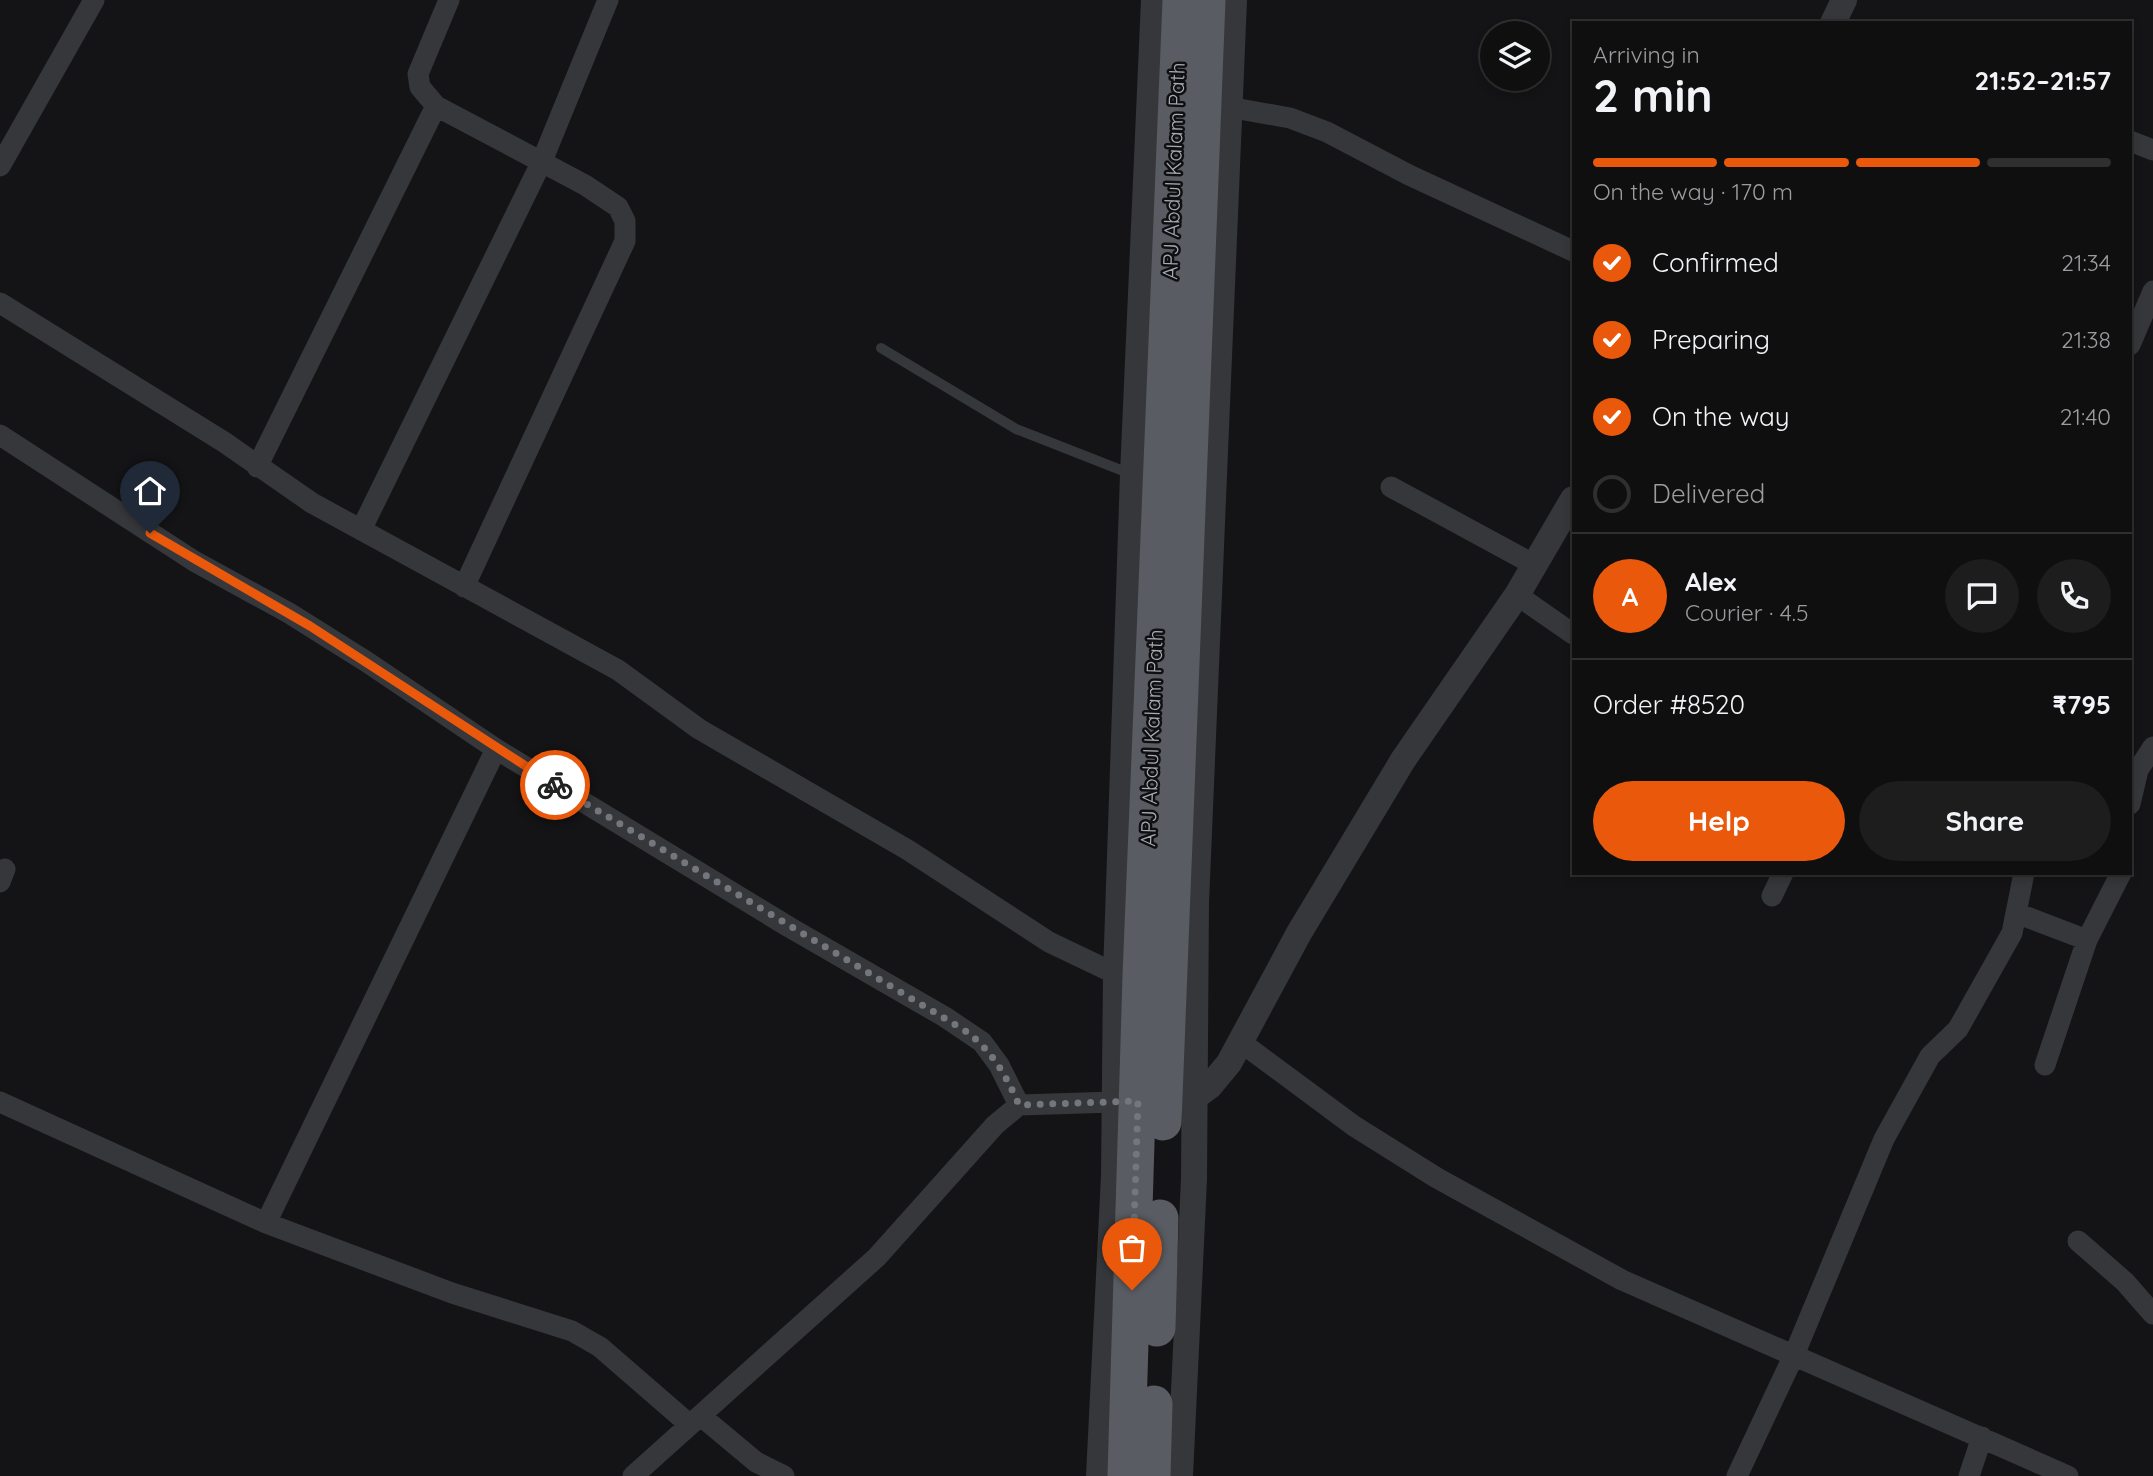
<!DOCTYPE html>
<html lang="en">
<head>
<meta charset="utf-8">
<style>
  :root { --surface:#0f0f10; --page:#1d1d1e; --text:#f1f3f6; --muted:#9b9c9f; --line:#2f2f30; --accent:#ea580c }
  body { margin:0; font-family:Quicksand,sans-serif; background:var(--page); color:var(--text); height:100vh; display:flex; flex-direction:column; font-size:26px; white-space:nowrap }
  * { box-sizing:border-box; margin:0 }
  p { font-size:23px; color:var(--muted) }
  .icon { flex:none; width:38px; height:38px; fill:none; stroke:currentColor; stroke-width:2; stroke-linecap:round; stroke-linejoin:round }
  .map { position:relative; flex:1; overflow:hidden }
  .details { position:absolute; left:1572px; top:21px; width:560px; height:854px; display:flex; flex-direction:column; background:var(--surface); border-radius:0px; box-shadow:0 4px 10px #0003,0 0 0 2px var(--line) }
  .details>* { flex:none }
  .controls { position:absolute; left:1480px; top:21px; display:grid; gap:14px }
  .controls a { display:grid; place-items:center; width:70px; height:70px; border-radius:50%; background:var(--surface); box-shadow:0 4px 10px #0003,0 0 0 2px var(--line); font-size:35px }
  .pin { position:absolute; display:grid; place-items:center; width:60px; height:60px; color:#fff; margin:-72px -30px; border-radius:50% 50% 50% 0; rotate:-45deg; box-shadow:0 0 7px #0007 }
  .pin .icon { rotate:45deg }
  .courier { position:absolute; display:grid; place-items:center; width:70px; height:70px; margin:-35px; border:5px solid #ea580c; border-radius:50%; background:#fff; color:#222; box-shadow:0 2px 9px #0007 }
  .overview em { font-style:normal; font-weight:700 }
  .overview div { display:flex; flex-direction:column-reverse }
  .overview { display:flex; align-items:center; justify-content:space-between; height:119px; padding:0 21px }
  h1 { font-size:46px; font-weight:700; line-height:52px }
  .bar { display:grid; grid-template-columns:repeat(4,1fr); gap:10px 7px; align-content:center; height:84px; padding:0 21px }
  .bar i { height:9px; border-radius:5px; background:var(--line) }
  .bar .current { background:var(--accent) }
  .bar p { grid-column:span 4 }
  .line { display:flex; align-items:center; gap:18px; padding:0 21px; border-top:2px solid var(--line) }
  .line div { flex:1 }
  .round { display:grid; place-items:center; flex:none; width:74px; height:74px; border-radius:37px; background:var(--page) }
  ol { padding:0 21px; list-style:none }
  li { display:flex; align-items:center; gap:21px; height:77px }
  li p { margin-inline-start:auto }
  li .icon { padding:7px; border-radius:50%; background:var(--accent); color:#fff; stroke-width:4 }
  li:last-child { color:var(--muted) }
  li i { width:38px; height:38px; border:4px solid var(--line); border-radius:50% }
  .cta { display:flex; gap:14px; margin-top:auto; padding:14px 21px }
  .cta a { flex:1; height:80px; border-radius:42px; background:var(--accent); color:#fff; font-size:28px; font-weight:700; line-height:80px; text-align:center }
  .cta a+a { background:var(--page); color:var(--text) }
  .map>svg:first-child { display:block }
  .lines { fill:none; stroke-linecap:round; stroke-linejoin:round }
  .service { stroke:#35373a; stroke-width:10 }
  .minor { stroke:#35373a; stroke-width:21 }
  .tertiary { stroke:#35373a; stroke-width:26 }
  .trunk { stroke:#595c62; stroke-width:37 }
  .done { stroke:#73777d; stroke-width:7; stroke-dasharray:0 12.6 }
  .route { stroke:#ea580c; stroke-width:9 }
  .labels { text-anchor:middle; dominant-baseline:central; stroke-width:5; stroke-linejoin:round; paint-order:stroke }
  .street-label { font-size:21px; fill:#a6adb5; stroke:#0f0f11 }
</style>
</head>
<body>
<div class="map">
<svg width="2153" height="1476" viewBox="0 0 2153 1476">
  <rect width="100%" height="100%" fill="#141416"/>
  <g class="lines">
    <path class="service" d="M881 348 1016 429 1131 474"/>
    <path class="minor" d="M449 0 418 74 420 87 436 106 585 185 618 207 625 221V241L464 587
      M1228 107 1290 118 1327 132 1409 175 1573 251
      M2130 141 2153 150
      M0 166 94 0
      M0 303 224 442 312 503 618 670 699 729 908 850 1049 942 1116 974
      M2130 345 2153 291
      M0 435 194 561 289 613 367 662 496 749 789 927 945 1017 982 1042 999 1065 1019 1105
      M257 467 436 106
      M1391 487 1533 564
      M361 530 542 161 608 0
      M1517 595 1573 634
      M2130 804 2138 770 2153 747
      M0 882 5 869
      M1772 896 1783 873
      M2016 913 2087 940
      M1242 1043 1354 1126 1437 1178 1622 1280 2068 1476
      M2045 1065 2087 940 2121 873
      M0 1102 266 1223 452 1293 572 1331 600 1347 690 1425
      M266 1223 496 749
      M2078 1241 2125 1282 2153 1314
      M701 1416 756 1462 784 1476
      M633 1476 877 1257 995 1125 1019 1105 1115 1102
      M1737 1476 1794 1355 1884 1139 1930 1056 1958 1029 2012 933 2024 873
      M1969 1476 1982 1437"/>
    <path class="tertiary" d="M1833 23 1844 0
      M1183 1099 1195 1097 1210 1086 1229 1063 1299 933 1403 760 1517 595 1573 499
      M1099 1476 1114 1176 1116 974 1133 474 1154 0
      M1180 1476 1194 1179 1196 903 1234 0"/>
    <path class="trunk" d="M1163 1122 1207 0
      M1157 1328 1160 1218
      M1126 1476 1141 976 1181 0
      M1152 1476 1154 1404"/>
  </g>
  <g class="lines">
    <path class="done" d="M555 785 964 1030C991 1049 1006 1075 1019 1105L1138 1101 1132 1290"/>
    <path class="route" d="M150 533 310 626 555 785"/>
  </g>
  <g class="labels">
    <g class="street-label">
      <text transform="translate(1173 171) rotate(-88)">APJ Abdul Kalam Path</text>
      <text transform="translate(1151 738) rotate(-88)">APJ Abdul Kalam Path</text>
    </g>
  </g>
</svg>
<div class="controls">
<a><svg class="icon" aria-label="layers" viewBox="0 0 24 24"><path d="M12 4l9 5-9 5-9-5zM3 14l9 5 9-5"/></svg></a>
</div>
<div class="pin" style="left:1132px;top:1290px;background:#ea580c"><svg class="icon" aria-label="bag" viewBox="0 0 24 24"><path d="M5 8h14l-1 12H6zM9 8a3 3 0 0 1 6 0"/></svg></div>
<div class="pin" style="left:150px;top:533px;background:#1f2937"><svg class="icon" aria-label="home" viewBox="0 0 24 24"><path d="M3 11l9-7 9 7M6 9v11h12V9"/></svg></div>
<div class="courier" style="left:555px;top:785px"><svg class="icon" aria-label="bike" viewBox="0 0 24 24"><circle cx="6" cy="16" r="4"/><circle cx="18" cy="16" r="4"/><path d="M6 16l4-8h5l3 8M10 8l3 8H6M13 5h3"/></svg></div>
<section class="details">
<div class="overview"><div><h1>2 min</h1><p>Arriving in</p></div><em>21:52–21:57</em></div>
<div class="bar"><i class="current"></i><i class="current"></i><i class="current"></i><i></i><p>On the way · 170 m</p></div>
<ol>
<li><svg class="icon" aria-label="check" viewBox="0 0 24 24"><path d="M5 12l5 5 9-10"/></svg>Confirmed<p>21:34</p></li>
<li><svg class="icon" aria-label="check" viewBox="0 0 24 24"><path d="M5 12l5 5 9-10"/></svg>Preparing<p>21:38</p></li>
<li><svg class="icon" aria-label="check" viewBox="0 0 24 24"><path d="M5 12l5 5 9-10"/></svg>On the way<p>21:40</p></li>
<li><i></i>Delivered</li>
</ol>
<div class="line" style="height:126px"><b class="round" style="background:var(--accent);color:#fff">A</b><div><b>Alex</b><p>Courier · 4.5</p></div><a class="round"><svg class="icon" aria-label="chat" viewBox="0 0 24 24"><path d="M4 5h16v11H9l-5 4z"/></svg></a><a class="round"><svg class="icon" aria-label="phone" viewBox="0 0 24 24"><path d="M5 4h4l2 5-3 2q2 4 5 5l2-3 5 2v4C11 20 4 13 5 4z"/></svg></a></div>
<div class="line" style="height:91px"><div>Order #8520</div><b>₹795</b></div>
<div class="cta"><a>Help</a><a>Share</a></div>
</section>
</div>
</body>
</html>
